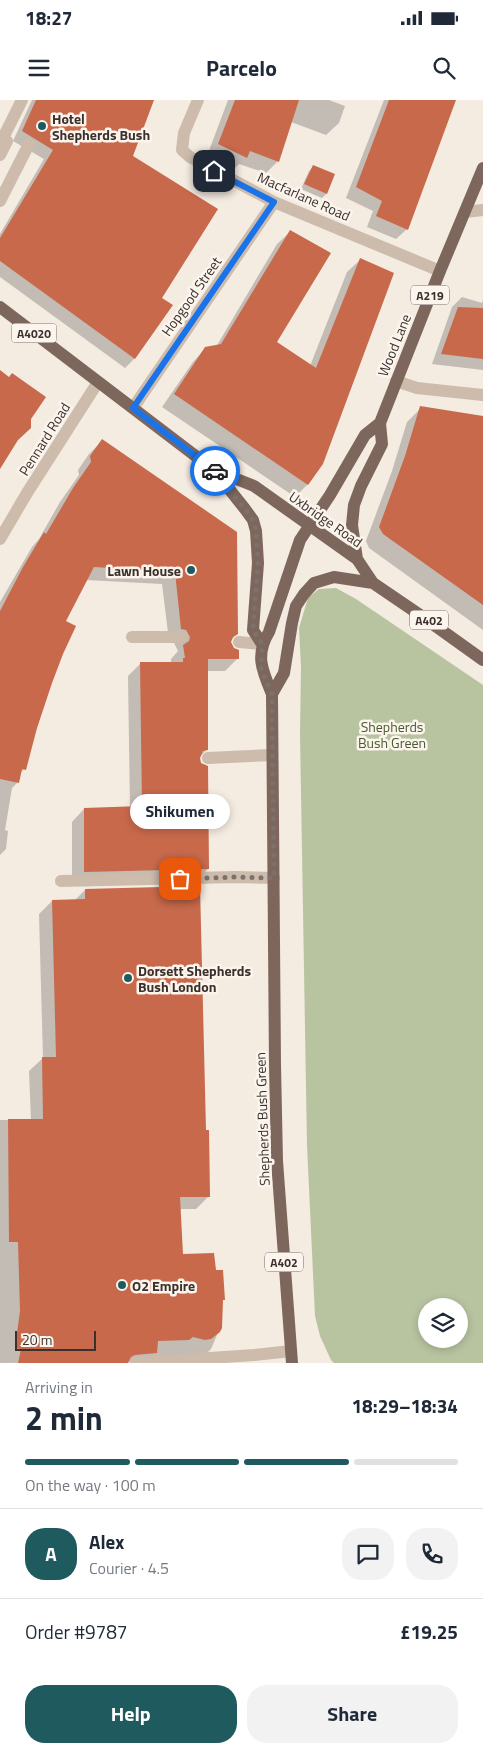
<!DOCTYPE html>
<html lang="en">
<head>
<meta charset="utf-8">
<style>
  :root { --surface:#fff; --page:#f2f2f3; --text:#1f2937; --muted:#747a83; --line:#e0e1e3; --accent:#1f5a5e }
  body { margin:0; font-family:"Titillium Web",sans-serif; background:var(--page); color:var(--text); height:100vh; display:flex; flex-direction:column; font-size:19px; white-space:nowrap }
  * { box-sizing:border-box; margin:0 }
  p { font-size:16px; color:var(--muted) }
  .icon { flex:none; width:28px; height:28px; fill:none; stroke:currentColor; stroke-width:2; stroke-linecap:round; stroke-linejoin:round }
  .map { position:relative; height:1263px; overflow:hidden }
  .details { display:flex; flex-direction:column; background:var(--surface); flex:1 }
  .details>* { flex:none }
  .tools { position:absolute; left:418px; top:1198px; display:grid; gap:10px }
  .tools a { display:grid; place-items:center; width:50px; height:50px; border-radius:50%; background:var(--surface); box-shadow:0 2px 8px #0003; font-size:25px }
  .scale { position:absolute; left:15px; bottom:12px; width:81px; box-sizing:border-box; padding-left:5px; border:2px solid #3b302b; border-top:0; font-size:14px; line-height:18px; white-space:nowrap; color:#3b302b; -webkit-text-stroke:4px #fbf5ee; paint-order:stroke }
  .pin { position:absolute; display:grid; place-items:center; width:42px; height:42px; color:#fff; margin:-21px; border-radius:10px; box-shadow:0 2px 8px #0006 }
  .courier { position:absolute; display:grid; place-items:center; width:50px; height:50px; margin:-25px; border:4px solid #1a73e8; border-radius:50%; background:#fff; color:#222; box-shadow:0 1px 6px #0007 }
  .bubble { position:absolute; height:35px; border-radius:18px; background:var(--surface); box-shadow:0 2px 8px #0003; font-size:16px; font-weight:700; line-height:35px; text-align:center }
  .overview em { font-style:normal; font-weight:700 }
  .overview div { display:flex; flex-direction:column-reverse }
  .overview { display:flex; align-items:center; justify-content:space-between; height:85px; padding:0 25px }
  h1 { font-size:32px; font-weight:700; line-height:38px }
  .bar { display:grid; grid-template-columns:repeat(4,1fr); gap:8px 5px; align-content:center; height:60px; padding:0 25px }
  .bar i { height:6px; border-radius:4px; background:var(--line) }
  .bar .current { background:var(--accent) }
  .bar p { grid-column:span 4 }
  .line { display:flex; align-items:center; gap:12px; padding:0 25px; border-top:1px solid var(--line) }
  .line div { flex:1 }
  .round { display:grid; place-items:center; flex:none; width:52px; height:52px; border-radius:20px; background:var(--page) }
  .action { display:flex; gap:10px; margin-top:auto; padding:10px 25px }
  .action a { flex:1; height:58px; border-radius:20px; background:var(--accent); color:#fff; font-size:20px; font-weight:700; line-height:58px; text-align:center }
  .action a+a { background:var(--page); color:var(--text) }
  .status { display:flex; justify-content:space-between; align-items:center; height:35px; padding:0 25px; background:var(--surface); direction:ltr }
  .status svg { height:14px; fill:currentColor }
  header { display:flex; justify-content:space-between; align-items:center; height:65px; padding:0 25px; background:var(--surface); font-size:22px; font-weight:700 }
  .map>svg:first-child { display:block }
  .green { fill:#b8c4a0; fill-rule:evenodd }
  .shadow { fill:#0003 }
  .building { fill:#c8694b }
  .lines { fill:none; stroke-linecap:round; stroke-linejoin:round }
  .service { stroke:#cdbbac; stroke-width:12 }
  .minor { stroke:#cdbbac; stroke-width:12 }
  .primary { stroke:#7d675c; stroke-width:12 }
  .done { stroke:#7c716b; stroke-width:5; stroke-dasharray:0 9 }
  .route { stroke:#1a73e8; stroke-width:6 }
  .poi-dot { fill:#1f5a5e; stroke:#fbf5ee; stroke-width:2 }
  .labels { text-anchor:middle; dominant-baseline:central; stroke-width:5; stroke-linejoin:round; paint-order:stroke }
  .shield { fill:#fbf5ee; stroke:#756b66; stroke-width:1 }
  .shield-label { font-size:12px; font-weight:bold; fill:#3b302b }
  .poi-label { font-size:14px; font-weight:bold; fill:#3b302b; stroke:#fbf5ee; text-anchor:start }
  .street-label { font-size:14px; fill:#3b302b; stroke:#fbf5ee }
  .park-label { font-size:14px; fill:#4a5a2e; stroke:#fbf5ee }
</style>
</head>
<body>
<div class="status"><b>18:27</b><svg viewBox="0 0 49 12"><path d="M0 12V9h3v3zM5 12V6h3v6zM10 12V3h3v9zM15 12V0h3v12zM26 1h20v11H26zM47 4h2v5h-2z"/></svg></div>
<header><svg class="icon" aria-label="menu" viewBox="0 0 24 24"><path d="M4 6h16M4 12h16M4 18h16"/></svg>Parcelo<svg class="icon" aria-label="search" viewBox="0 0 24 24"><circle cx="10" cy="10" r="6"/><path d="M15 15l6 6"/></svg></header>
<div class="map">
<svg width="483" height="1263" viewBox="0 0 483 1263">
  <rect width="100%" height="100%" fill="#f4ebe1"/>
  <path class="green" d="M336 488 356 499 483 585V1263H334L331 1260 320 1236 315 1216 307 1045 300 634 301 567 299 528 308 498 319 489ZM426 1206H459V1239H426Z"/>
  <path class="shadow" d="M32 0H153L131 56 161 198 135 258 125 268 0 177V134L44 59 13 41Z
    M228 0H329L345 6 339 23 326 35 291 22 278 61 266 73 239 64 234 69 207 56Z
    M384 0H455L407 129 396 139 367 127 373 111 346 98Z
    M313 67 333 75 326 94 322 98 301 89 309 71Z
    M290 132 275 243 310 266 347 172 360 160 321 363 307 385 295 397 162 307 193 262 206 248 216 247 277 144Z
    M462 197 482 203 483 200V270L432 264 452 207Z
    M421 308 483 323V530L369 448 366 441 392 371 407 322Z
    M102 341 237 534 230 541 237 559 225 571H207V649L199 658 208 769 195 782 72 785V722L84 709 130 708 128 576 141 563H171V559L178 551 174 543 169 541 162 484 86 480 64 522 51 583 24 669 19 674 17 683 12 688 5 730 8 731 6 749 0 755V502L32 447 39 439 60 402 79 375 78 370 89 354Z
    M85 790 205 1032 209 1096 196 1109H179L182 1155 215 1171 224 1199 222 1201 220 1228 211 1249 198 1262 0 1263V1020H31L29 971 43 958 39 814 52 801 75 800Z"/>
  <path class="building" d="M36 0H154L133 56 218 109 162 198 173 205 135 259 0 161V138L53 50 22 31Z
    M235 0H299L279 62 250 51 247 58 218 44Z
    M389 0H456L408 130 376 116 382 101 356 87Z
    M313 65 335 74 327 94 304 84Z
    M290 130 331 153 277 242 316 268 360 158 394 173 323 364 308 385 174 294 205 247 221 244Z
    M458 207 483 208V259L441 254Z
    M0 270 9 277 12 273 46 297 31 319V328L18 340 0 369Z
    M420 306 483 316V505L383 434 379 427 405 356Z
    M102 339 237 432 238 534 233 537 231 542 234 548 239 550V559H208V650L203 651 200 658 201 663 208 666 209 769 84 772V708L142 706 140 562H183V558H185L183 545 189 541 190 537 186 530 181 529 175 472 94 467 66 521 76 526 63 554 52 583 37 628 26 670 22 669 19 683 0 679V511L23 467 44 432 46 434 73 388 91 362 90 356Z
    M200 786 206 1030H209L210 1097H180L183 1154 214 1153 216 1170H223L225 1200H223L222 1228 220 1232 211 1239 205 1240 193 1237 189 1240 158 1241 157 1253 135 1255 131 1257 128 1263H18L21 1249 15 1248 20 1211 18 1142H9L8 1019H43L42 957H56L52 800 85 799V789Z"/>
  <g class="lines">
    <path class="service" d="M0 55 7 41 3 38 22 0
      M465 112 483 110
      M132 537H182
      M239 542 262 544
      M208 658 272 655
      M61 781 236 777 274 778
      M136 1263 254 1255 291 1251"/>
    <path class="minor" d="M198 0 184 33 182 50 190 57 274 102 440 171
      M0 101 29 44
      M396 281 417 288 483 295
      M133 308 274 102
      M0 439 27 393 98 282"/>
    <path class="primary" d="M0 207 214 370 245 409 253 420 256 431 258 463 253 530 262 544
      M216 371 254 386 357 459 373 483 423 517 483 560
      M357 459 352 425 354 405 361 386 382 344 380 323 440 171 483 68
      M272 594 284 573 292 523 296 506 304 494 314 483 334 477 373 483
      M292 1263 277 1061 275 965 272 594C262 570 255 555 269 532L300 440 330 395 365 335 380 323"/>
  </g>
  <g class="lines">
    <path class="done" d="M180 779 236 777 274 778 272 594 261 569 262 544 253 530 258 463 256 431 253 420 215 371"/>
    <path class="route" d="M214 71 274 102 133 308 215 371"/>
  </g>
  <g class="poi-dot">
    <circle cx="42" cy="26" r="5"/>
    <circle cx="191" cy="470" r="5"/>
    <circle cx="128" cy="878" r="5"/>
    <circle cx="122" cy="1185" r="5"/>
  </g>
  <g class="labels">
    <g class="shield">
      <rect x="411" y="185.5" width="38" height="19" rx="4"/>
      <rect x="11.5" y="223.5" width="45" height="19" rx="4"/>
      <rect x="410" y="510.5" width="38" height="19" rx="4"/>
      <rect x="265" y="1152.5" width="38" height="19" rx="4"/>
    </g>
    <g class="shield-label">
      <text x="430" y="195">A219</text>
      <text x="34" y="233">A4020</text>
      <text x="429" y="520">A402</text>
      <text x="284" y="1162">A402</text>
    </g>
    <g class="poi-label">
      <text x="52" y="18">Hotel<tspan x="52" dy="16">Shepherds Bush</tspan></text>
      <text x="181" y="470" text-anchor="end">Lawn House</text>
      <text x="138" y="870">Dorsett Shepherds<tspan x="138" dy="16">Bush London</tspan></text>
      <text x="132" y="1185">O2 Empire</text>
    </g>
    <g class="street-label">
      <text transform="translate(304 96) rotate(24)">Macfarlane Road</text>
      <text transform="translate(191 196) rotate(-55)">Hopgood Street</text>
      <text transform="translate(394 245) rotate(-68)">Wood Lane</text>
      <text transform="translate(44 339) rotate(-58)">Pennard Road</text>
      <text transform="translate(326 419) rotate(35)">Uxbridge Road</text>
      <text transform="translate(262 1019) rotate(-92)">Shepherds Bush Green</text>
    </g>
    <g class="park-label">
      <text x="392" y="626">Shepherds<tspan x="392" dy="16">Bush Green</tspan></text>
    </g>
  </g>
</svg>
<div class="tools">
<a><svg class="icon" aria-label="layers" viewBox="0 0 24 24"><path d="M12 4l9 5-9 5-9-5zM3 14l9 5 9-5"/></svg></a>
</div>
<div class="scale">20 m</div>
<div class="pin" style="left:180px;top:779px;background:#ea580c"><svg class="icon" aria-label="bag" viewBox="0 0 24 24"><path d="M5 8h14l-1 12H6zM9 8a3 3 0 0 1 6 0"/></svg></div>
<div class="pin" style="left:214px;top:71px;background:#1f2937"><svg class="icon" aria-label="home" viewBox="0 0 24 24"><path d="M3 11l9-7 9 7M6 9v11h12V9"/></svg></div>
<div class="courier" style="left:215px;top:371px"><svg class="icon" aria-label="car" viewBox="0 0 24 24"><path d="M5 17H2v-5l4-1 3-4h7l3 4 3 1v5h-3M9 17h6M6 11h13"/><circle cx="7" cy="17" r="2"/><circle cx="17" cy="17" r="2"/></svg></div>
<div class="bubble" style="left:130px;top:694px;width:100px">Shikumen</div>
</div>
<section class="details">
<div class="overview"><div><h1>2 min</h1><p>Arriving in</p></div><em>18:29–18:34</em></div>
<div class="bar"><i class="current"></i><i class="current"></i><i class="current"></i><i></i><p>On the way · 100 m</p></div>
<div class="line" style="height:90px"><b class="round" style="background:var(--accent);color:#fff">A</b><div><b>Alex</b><p>Courier · 4.5</p></div><a class="round"><svg class="icon" aria-label="chat" viewBox="0 0 24 24"><path d="M4 5h16v11H9l-5 4z"/></svg></a><a class="round"><svg class="icon" aria-label="phone" viewBox="0 0 24 24"><path d="M5 4h4l2 5-3 2q2 4 5 5l2-3 5 2v4C11 20 4 13 5 4z"/></svg></a></div>
<div class="line" style="height:65px"><div>Order #9787</div><b>£19.25</b></div>
<div class="action"><a>Help</a><a>Share</a></div>
</section>
</body>
</html>
